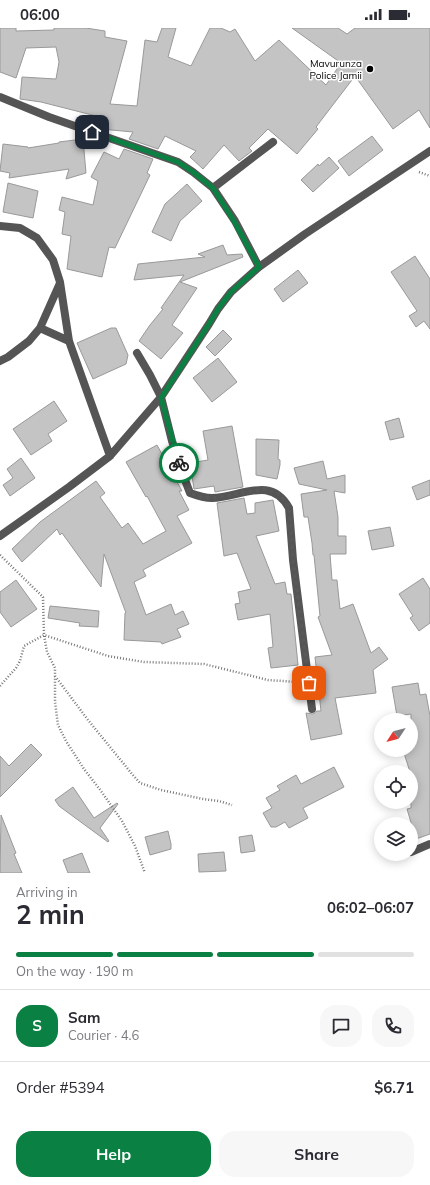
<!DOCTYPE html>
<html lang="en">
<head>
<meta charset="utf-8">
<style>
  :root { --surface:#fff; --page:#f7f7f7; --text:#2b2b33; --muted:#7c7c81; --line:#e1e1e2; --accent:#0b8043 }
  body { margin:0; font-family:Mulish,sans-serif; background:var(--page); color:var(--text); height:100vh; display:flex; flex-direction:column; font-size:15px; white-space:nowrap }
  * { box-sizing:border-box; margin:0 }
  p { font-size:13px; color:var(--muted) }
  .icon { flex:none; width:22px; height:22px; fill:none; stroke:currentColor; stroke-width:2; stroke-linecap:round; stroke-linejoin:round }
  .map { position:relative; height:845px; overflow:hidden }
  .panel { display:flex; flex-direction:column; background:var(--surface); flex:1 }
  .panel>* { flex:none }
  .needle { width:26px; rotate:234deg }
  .buttons { position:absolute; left:374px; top:685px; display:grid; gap:8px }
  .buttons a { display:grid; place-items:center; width:44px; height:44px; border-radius:50%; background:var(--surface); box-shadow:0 2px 10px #0003; font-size:20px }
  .pin { position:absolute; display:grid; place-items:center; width:34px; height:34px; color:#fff; margin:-17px; border-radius:8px; box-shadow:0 2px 6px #0006 }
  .courier { position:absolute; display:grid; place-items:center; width:40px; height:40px; margin:-20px; border:3px solid #0b8043; border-radius:50%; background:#fff; color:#222; box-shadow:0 1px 5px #0007 }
  .summary em { font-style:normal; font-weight:700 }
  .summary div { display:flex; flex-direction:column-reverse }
  .summary { display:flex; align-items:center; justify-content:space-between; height:68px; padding:0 16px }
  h1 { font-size:26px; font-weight:700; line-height:30px }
  .bar { display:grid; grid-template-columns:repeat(4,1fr); gap:6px 4px; align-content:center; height:48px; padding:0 16px }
  .bar i { height:5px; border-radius:3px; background:var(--line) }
  .bar .selected { background:var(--accent) }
  .bar p { grid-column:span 4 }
  .line { display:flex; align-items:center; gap:10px; padding:0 16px; border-top:1px solid var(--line) }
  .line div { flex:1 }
  .round { display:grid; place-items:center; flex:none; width:42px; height:42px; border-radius:16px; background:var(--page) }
  .action { display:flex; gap:8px; margin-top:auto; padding:8px 16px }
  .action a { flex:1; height:46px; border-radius:16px; background:var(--accent); color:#fff; font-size:16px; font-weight:700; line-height:46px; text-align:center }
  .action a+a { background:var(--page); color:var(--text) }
  .status { display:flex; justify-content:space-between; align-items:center; height:28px; padding:0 20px; background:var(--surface); direction:ltr }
  .status svg { height:11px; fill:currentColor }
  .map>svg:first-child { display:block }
  .building { fill:#c4c4c4; stroke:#999 }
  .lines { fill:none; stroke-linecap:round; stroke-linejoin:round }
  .path { stroke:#777; stroke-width:2.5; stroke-dasharray:1 2; stroke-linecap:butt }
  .minor { stroke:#555; stroke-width:8 }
  .done { stroke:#595959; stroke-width:4; stroke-dasharray:0 7.2 }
  .route { stroke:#0b8043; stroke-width:5 }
  .poi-dot { fill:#000; stroke:#fff; stroke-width:1.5 }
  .labels { text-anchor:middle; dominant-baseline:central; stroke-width:3; stroke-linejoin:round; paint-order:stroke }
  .poi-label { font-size:10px; fill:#000; stroke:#fff; text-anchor:end }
</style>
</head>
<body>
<div class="status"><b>06:00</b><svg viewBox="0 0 49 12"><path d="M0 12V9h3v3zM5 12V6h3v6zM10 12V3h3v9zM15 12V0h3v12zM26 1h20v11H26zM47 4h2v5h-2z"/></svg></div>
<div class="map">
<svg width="430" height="845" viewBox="0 0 430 845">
  <rect width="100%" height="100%" fill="#fff"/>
  <path class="building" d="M0 0H16V3L54 2V0H86L105 3V9L127 13 110 76 137 78 145 12 157 14 162 0H176L168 29 191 38 210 0H221L230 4 235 1 255 33 279 12 326 57 341 35 292 0H338L347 6 355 0H430V100L419 82 393 101 355 48 316 99 318 101 297 126 268 101 249 120 252 123 239 133 224 117 203 141 190 129 196 123 165 108 158 121 129 111 133 104 101 101 95 99 96 88 41 74 20 71 22 49 56 51 59 34 56 19 26 20 16 50 0 44Z
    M372 108 383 122 349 148 338 133Z
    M83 111 86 145 66 151 69 141 9 150 10 145 0 143 3 116 28 119V120L59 115V114Z
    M124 121 153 131 147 145 150 147 115 220 109 219 102 249 67 241 71 208 62 206 65 184 59 182 62 169 93 177 98 153 91 149 104 124 119 131Z
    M329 129 339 140 313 164 301 152 318 136 319 138Z
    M8 155 38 163 33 190 3 184Z
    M187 156 202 173 180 193 171 213 152 204 165 176Z
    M223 217 227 227 242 226 243 229 180 254 197 260 172 297 183 305 161 331 139 313 150 297 163 281 161 280 184 247 134 252 138 236 205 229 198 226Z
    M415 228 430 251V301L424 293 416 299 409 288 417 283 391 244Z
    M298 242 308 255 283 274 274 261Z
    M111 300H116L128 327 126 336 93 351 77 315Z
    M223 302 232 311 215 328 206 319Z
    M218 330 237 354 212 374 193 350Z
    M54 373 67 393 48 406 52 413 31 427 13 401Z
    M399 390 404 409 390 412 385 394Z
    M232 398 243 459 215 464 214 458 194 461 190 435 208 432 203 403Z
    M256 411 279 412 278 431 280 432V437L277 451 256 447Z
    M157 417 182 463H179L189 482 177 488 192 515 143 542 146 548 134 554 146 587 171 576 175 587 183 583 189 596 177 601 181 609 162 616 161 614 124 612 125 585H126L104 526 101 559 62 505 60 507 57 501 22 534 12 521 40 494 96 453 105 465 100 469 122 500 128 495 143 516 166 503 147 468 146 469 126 434Z
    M21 430 35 450 10 468 3 457 13 450 7 441Z
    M323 433 327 451 345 447V465L334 463 338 489V508H346V526H330L332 552H337L340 581 353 576 371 625 379 619 388 631 373 642 376 665 335 670 342 706 311 712 306 685 313 686 317 683H321L315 629 332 627 318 589 320 588 314 527H313L312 515 308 489H304L301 466 327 462 299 456 294 440Z
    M430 452V467L417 472 412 459Z
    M244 470 247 486 255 485V475L273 472 279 503 256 508 275 556 285 554 287 566H291L298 637 271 640 268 620 273 619 270 586 238 592 235 576 240 575 238 564 251 561 237 525 224 528 217 475Z
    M390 499 394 518 372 522 368 503Z
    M423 550 430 561V595L419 603 410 590 413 588 399 566Z
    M16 552 37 581 11 599 0 584V564Z
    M50 578 99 583 98 599 79 598 80 595 48 590Z
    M418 655 420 667 426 666 430 688V806L416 811 407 781 411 780V744H410L403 722H411V686L397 688 392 659Z
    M31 716 42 727 0 769V728L9 738Z
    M334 739 344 759 303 780 308 790 289 800 285 794 276 799H271L263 785 272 780 266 770 280 762 277 758 296 747 301 756Z
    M73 759 94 790 117 775 118 776 100 800 109 813 108 814 59 778 55 772Z
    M1 787 16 825 14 826 22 845H0Z
    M168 803 171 816V821L150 827 145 809Z
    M252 807 255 823 241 825 239 809Z
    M224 824 226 843 199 844 198 826Z
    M82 825 90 845H68L63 832Z"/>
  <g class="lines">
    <path class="path" d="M419 144 430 148
      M0 527 43 569 44 607 47 624 55 640V674L58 697 66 713 84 741 101 763 122 793 135 818 145 845
      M55 648 88 692 132 746 140 755 161 762 203 771 219 773 232 777
      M0 658 16 640 20 633 24 618 44 607 108 628 144 634 204 636 268 652 297 654"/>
    <path class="minor" d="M0 69 49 89 178 134 193 144 213 160 235 193 259 239
      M213 160 273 114
      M0 198 20 200 37 210 53 232 60 254 69 313 110 428
      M40 300 69 313
      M137 325 150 347 161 369 172 413 185 452 190 465C198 468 204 470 212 470 241 469 271 447 289 480L293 532 312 681
      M0 333 8 329 29 313 40 300 60 255
      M0 508 69 459 110 428 161 369 209 296 218 281 231 264 259 239 305 206 430 123
      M411 824 430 816"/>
  </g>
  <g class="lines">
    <path class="done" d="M179 435 185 452 190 465 201 469 213 470 264 461 279 466 285 473 289 480 293 532 309 655"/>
    <path class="route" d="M92 104 178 134 193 144 213 160 234 193 259 239 231 264 218 281 209 296 161 370 179 435"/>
  </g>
  <circle class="poi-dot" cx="370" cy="41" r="4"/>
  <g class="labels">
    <g class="poi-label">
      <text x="362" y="35">Mavurunza<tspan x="362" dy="12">Police Jamii</tspan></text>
    </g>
  </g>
</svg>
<div class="buttons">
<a><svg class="needle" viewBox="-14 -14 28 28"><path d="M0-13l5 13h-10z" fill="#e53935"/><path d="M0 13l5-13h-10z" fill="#7c7c81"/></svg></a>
<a><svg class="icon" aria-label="locate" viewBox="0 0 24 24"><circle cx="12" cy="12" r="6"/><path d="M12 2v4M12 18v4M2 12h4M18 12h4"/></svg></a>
<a><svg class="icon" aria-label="layers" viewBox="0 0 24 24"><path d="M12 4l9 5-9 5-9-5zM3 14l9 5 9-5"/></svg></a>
</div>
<div class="pin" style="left:309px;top:655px;background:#ea580c"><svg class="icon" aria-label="bag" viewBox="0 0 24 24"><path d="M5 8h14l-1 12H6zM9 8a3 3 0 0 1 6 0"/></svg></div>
<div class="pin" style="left:92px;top:104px;background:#1f2937"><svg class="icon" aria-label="home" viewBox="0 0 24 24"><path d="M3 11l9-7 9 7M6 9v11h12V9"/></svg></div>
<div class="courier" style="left:179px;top:435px"><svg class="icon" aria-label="bike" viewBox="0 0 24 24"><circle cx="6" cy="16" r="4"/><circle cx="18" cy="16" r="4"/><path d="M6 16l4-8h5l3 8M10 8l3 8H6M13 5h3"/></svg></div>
</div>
<section class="panel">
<div class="summary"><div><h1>2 min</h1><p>Arriving in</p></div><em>06:02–06:07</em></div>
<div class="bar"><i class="selected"></i><i class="selected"></i><i class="selected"></i><i></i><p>On the way · 190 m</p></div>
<div class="line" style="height:72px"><b class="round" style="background:var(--accent);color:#fff">S</b><div><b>Sam</b><p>Courier · 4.6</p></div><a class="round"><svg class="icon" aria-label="chat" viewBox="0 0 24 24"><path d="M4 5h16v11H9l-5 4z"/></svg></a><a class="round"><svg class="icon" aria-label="phone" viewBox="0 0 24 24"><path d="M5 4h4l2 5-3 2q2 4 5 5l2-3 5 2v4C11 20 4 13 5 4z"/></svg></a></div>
<div class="line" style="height:52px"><div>Order #5394</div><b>$6.71</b></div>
<div class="action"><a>Help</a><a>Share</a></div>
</section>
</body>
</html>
